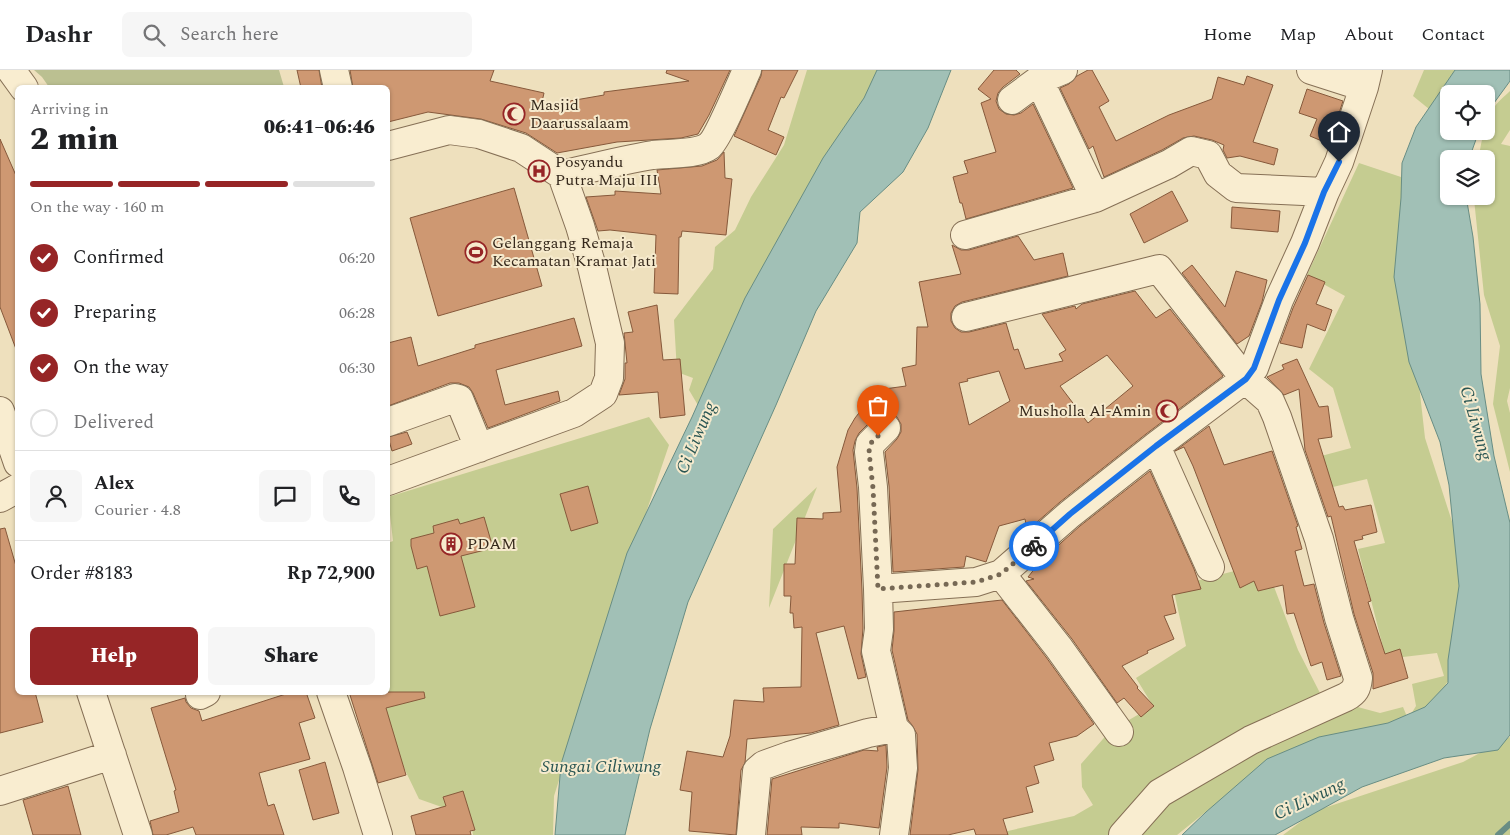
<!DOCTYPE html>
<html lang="en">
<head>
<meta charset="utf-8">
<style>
  :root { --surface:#fff; --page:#f6f6f6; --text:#202124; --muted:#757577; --line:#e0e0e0; --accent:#962526 }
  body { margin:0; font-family:Spectral,serif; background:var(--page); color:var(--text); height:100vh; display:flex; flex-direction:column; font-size:19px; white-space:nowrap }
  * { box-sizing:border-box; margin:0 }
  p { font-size:16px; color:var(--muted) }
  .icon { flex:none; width:28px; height:28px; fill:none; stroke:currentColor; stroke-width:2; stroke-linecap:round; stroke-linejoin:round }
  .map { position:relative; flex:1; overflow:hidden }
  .details { position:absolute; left:15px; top:15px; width:375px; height:610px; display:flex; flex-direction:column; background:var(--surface); border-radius:8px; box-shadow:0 1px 4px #0004 }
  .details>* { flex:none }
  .controls { position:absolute; left:1440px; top:15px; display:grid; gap:10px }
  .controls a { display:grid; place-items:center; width:55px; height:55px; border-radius:8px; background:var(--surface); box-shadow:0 1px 4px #0004; font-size:25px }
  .pin { position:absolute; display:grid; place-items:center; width:42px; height:42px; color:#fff; margin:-51px -21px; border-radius:50% 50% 50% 0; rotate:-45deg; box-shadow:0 0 5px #0007 }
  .pin .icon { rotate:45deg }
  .courier { position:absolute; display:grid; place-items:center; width:50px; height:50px; margin:-25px; border:4px solid #1a73e8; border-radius:50%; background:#fff; color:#222; box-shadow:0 1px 6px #0007 }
  .overview em { font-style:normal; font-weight:800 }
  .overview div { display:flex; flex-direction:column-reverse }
  .overview { display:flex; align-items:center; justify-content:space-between; height:85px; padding:0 15px }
  h1 { font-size:32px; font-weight:800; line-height:38px }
  .bar { display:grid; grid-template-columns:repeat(4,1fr); gap:8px 5px; align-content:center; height:60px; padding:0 15px }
  .bar i { height:6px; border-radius:4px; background:var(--line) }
  .bar .current { background:var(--accent) }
  .bar p { grid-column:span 4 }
  .line { display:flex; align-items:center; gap:12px; padding:0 15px; border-top:1px solid var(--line) }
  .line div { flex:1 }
  .round { display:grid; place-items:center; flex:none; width:52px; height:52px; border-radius:8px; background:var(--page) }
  ol { padding:0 15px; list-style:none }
  li { display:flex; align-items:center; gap:15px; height:55px }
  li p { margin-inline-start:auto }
  li .icon { padding:5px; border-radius:50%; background:var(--accent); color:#fff; stroke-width:4 }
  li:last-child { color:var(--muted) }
  li i { width:28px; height:28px; border:2px solid var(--line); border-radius:50% }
  .cta { display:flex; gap:10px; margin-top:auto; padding:10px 15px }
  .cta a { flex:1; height:58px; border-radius:8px; background:var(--accent); color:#fff; font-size:20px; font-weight:800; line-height:58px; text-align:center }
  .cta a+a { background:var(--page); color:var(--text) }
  header { display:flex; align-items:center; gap:30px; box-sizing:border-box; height:70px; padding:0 25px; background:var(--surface); border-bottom:1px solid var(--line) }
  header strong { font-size:24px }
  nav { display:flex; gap:28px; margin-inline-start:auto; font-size:18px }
  .search { width:350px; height:45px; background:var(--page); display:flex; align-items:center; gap:12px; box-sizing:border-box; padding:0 18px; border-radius:8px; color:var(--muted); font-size:19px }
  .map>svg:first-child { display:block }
  .green { fill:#c5cc91 }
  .cemetery { fill:#bbc091 }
  .water { fill:#a1c0b6; stroke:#688d84 }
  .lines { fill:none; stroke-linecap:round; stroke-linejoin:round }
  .stream { stroke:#688d84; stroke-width:6 }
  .building { fill:#ce9872; stroke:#86593b; fill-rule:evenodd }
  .minor-casing { stroke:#867056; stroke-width:30 }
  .minor { stroke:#f9edd0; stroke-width:28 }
  .done { stroke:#766854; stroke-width:5; stroke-dasharray:0 9 }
  .route { stroke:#1a73e8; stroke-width:6 }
  .labels { text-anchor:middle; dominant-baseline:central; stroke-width:4; stroke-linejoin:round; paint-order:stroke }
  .poi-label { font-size:16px; fill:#35281b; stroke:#f6eacd; text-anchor:start }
  .water-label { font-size:18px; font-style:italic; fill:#2a5653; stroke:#f6eacd }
</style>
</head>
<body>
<header>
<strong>Dashr</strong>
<div class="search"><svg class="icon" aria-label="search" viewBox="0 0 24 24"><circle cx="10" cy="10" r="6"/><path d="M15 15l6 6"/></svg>Search here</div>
<nav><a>Home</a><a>Map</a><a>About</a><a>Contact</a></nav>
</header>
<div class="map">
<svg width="1510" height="765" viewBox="0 0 1510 765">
  <rect width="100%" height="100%" fill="#eee0bd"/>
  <path class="green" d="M807 0H885L699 337 689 320 693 308 677 302 674 250 713 199 715 177 735 160 751 127 784 75Z
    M1424 0H1459L1429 39 1413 26Z
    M1510 21V60L1501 74 1510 76V318L1507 331 1510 343V402L1493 334 1500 276 1484 225 1474 129V126H1486V89H1479C1480 75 1486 51 1493 39 1497 32 1505 26 1510 21Z
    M1359 93 1401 107 1413 155 1415 279 1425 368 1480 538 1458 601 1446 614 1436 642 1208 740 1177 765H990L1074 746 1093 735 1082 717 1081 694 1110 661 1153 636 1136 608 1186 576 1173 517 1265 493 1298 580 1320 623 1354 636 1380 643 1403 637 1408 649 1416 636 1412 614 1444 606 1437 583 1386 589 1358 479 1385 473 1367 409 1320 420 1310 389 1351 378 1333 318 1309 299 1345 226 1307 205Z
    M649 347 669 375 614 537 554 726 553 765H473L470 747 419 729 368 623 388 622V473L393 471 388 427Z
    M817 417 769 538 773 459Z
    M1510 667V765H1283L1315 741 1463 692Z"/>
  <path class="cemetery" d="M34 0H279L284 17H49L42 7Z"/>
  <path class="water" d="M877 0H951L928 58 903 102 860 142 857 173 816 241 776 335 688 532 650 659 625 765H555L561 694 627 483 692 347 745 228 823 88 864 28Z
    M1455 0H1510V11L1486 44V24H1449V61H1479L1469 89H1449V126H1466L1473 167 1480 234 1481 304 1494 386 1510 453V665L1498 680 1444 688 1362 717 1275 765H1182L1206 742 1267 689 1319 667 1388 653 1425 637 1448 613V590L1459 516 1449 415 1440 372 1409 292 1394 207 1401 128 1402 93 1416 57Z"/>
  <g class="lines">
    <path class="stream" d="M1498 765 1510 754"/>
  </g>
  <path class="building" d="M297 0H319L322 18H301Z
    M350 0H494L490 11 544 23 541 36 604 25V22L689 11 666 3 667 0H730L709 45 698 64 681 68 617 72 557 83 526 63 481 49 428 42 388 52V18H353Z
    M762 0H798L784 28 781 27 768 60 784 67 776 85 734 66 761 6Z
    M994 0H1016L1020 4 1003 17 998 23 996 31 999 39 1006 44 1014 45 1021 43 1033 34 1073 118 966 149 962 133H960L953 107 968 103 964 91 996 82 981 33 991 29 978 19Z
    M1088 0H1092L1109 31 1099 37 1116 71 1169 45 1212 29 1218 7 1244 15 1247 6 1273 15 1253 72 1278 79 1274 95 1240 86 1227 88 1223 80 1224 75 1212 70 1194 66 1183 68 1162 80 1104 107 1093 76 1089 79 1060 18 1069 14 1077 6Z
    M1307 19 1343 31 1329 74 1310 66 1317 49 1299 43Z
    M0 69 18 110V279H16L0 237Z
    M724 82 725 108 732 109 726 165 682 161 681 167H679L678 224 654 223 656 165 610 160 598 161 586 127 615 125V121L661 124 657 100 702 96 717 90Z
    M514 118 542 216 438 246 410 148Z
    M1172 121 1188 151 1144 173 1130 144Z
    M1232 137 1280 141 1278 162 1231 158Z
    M1018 166 1034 190 1063 183 1068 206 962 232 955 236 951 243V251L955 258 961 262H969L1006 253 1014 280 1018 279 1025 299 1063 291 1059 284 1066 280 1042 244 1075 236 1076 239 1082 234 1135 221 1156 248 1170 239 1223 306 1146 364 1060 432 1029 459H1027L1025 449 999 456 986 492 966 486 964 497 893 502 889 416 885 382 897 369 901 362V354L897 347 890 343H882L875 347 859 363 855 371 853 380 857 418 862 520 863 558 861 584 866 607 858 609 844 556 816 563 839 655 811 663 747 669 745 693 741 700 736 765 689 761 692 722 680 720 687 681 723 687 730 666 734 630 764 632 763 618 801 617 802 557 794 558 793 543H790L791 526H784V494H795L797 448 823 449V443L841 442 837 397 848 360 855 348 877 320 906 316 902 298 916 295 917 257H928L919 212 961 204 952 175 961 180H969ZM1107 285 1133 316 1088 353 1060 316ZM999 301 1010 331 969 355 959 313 968 311 967 309Z
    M1192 195 1225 237 1236 201 1267 210 1262 232 1249 266 1237 274 1182 203Z
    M1308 205 1325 212 1316 234 1332 240 1325 261 1307 254 1302 278 1280 273 1293 238Z
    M657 235 663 290 680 289 685 345 660 348 658 322 619 325 625 309V293H627L624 263 633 262 628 242Z
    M574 248 582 276 496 300 505 335 558 321 560 331 488 358 473 323 469 317 459 313H450L388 336V273L411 267 418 296 475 278V275Z
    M1297 289 1319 337 1328 336 1332 367 1318 369 1339 437 1343 436 1345 440 1371 435 1377 462 1362 466 1363 469 1354 471 1371 531 1368 532 1385 584 1400 579 1408 608 1373 619V603L1354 544 1331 446 1328 447 1305 380 1299 319 1284 325 1267 307 1284 299 1282 295Z
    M1209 356 1224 395 1272 381 1298 456 1296 457 1302 479 1295 481 1304 516 1314 514 1324 553 1341 606 1327 610 1322 592 1311 596 1294 543 1287 544 1283 515 1258 521 1254 511 1240 518 1193 396 1184 377 1175 381Z
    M407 362 412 374 392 381 388 367Z
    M1150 401 1194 499 1201 519 1172 525 1176 543 1164 546 1174 569 1147 581 1148 583 1122 596 1138 617 1137 618 1154 636 1141 647 1124 628 1117 633 1072 569 1026 511 1034 509 1028 507 1036 497 1035 496 1080 456Z
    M588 416 598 453 571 461 560 424Z
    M484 447 493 478 461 486 475 537 440 546 427 496 417 499 411 476V469L434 463 433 456 458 449 460 454Z
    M5 458 18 503V622H35L43 652 0 663V459Z
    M1002 530 1046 587 1094 654 1077 666 1049 673 1054 690 1034 696 1039 713 1026 717 1033 742 1003 749 1008 765H976L974 759 948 765H910L918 700 917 664 912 655 908 650 892 580 894 561V542Z
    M292 622H306L315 648 299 653 310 689 259 703 268 736 274 734 284 765H196L193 757 166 765H153L150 751 179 742 174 721 176 720 151 638 185 628 186 632 191 638 199 641 202 651Z
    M349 622H424L425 628 386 638 406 705 378 713Z
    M886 675 887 697 879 758 839 753V758L801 757 802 765H767L772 709 864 680 878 681 877 677Z
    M325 692 339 743 313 750 299 700Z
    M68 716 81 765H33L23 730Z
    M463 721 475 760 470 761 471 765H416L411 746 446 736 443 727Z"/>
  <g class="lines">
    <g class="minor-casing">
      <path id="minor" d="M11 0 24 18
        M334 0 338 18
        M1311 0 1364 17
        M1012 30 1039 10 1063 0
        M388 76 449 60 479 64 521 78 562 105 580 156 592 197 610 273 609 308 603 324 574 343 388 411
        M562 105C592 98 622 90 653 85 668 83 697 85 709 76 718 69 741 13 747 0
        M1095 128 1169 94 1191 81 1208 85 1218 104 1236 118 1325 122
        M965 165 1095 128 1039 10
        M966 247 1159 199 1245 309 1270 331 1277 347 1319 469 1339 548 1358 608C1357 618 1355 622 1346 627L1251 670 1160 723 1123 765
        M0 341 18 393
        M388 352 455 328 459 329 479 378
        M1156 376 1210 497
        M0 428 18 418
        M1001 504 1059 578 1119 662
        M878 519 976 512 1001 504 1070 444 1156 376 1245 309 1254 298 1279 230 1305 173 1325 122 1339 92 1364 17 1368 0
        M91 622 138 765
        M331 622 357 697 378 765
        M200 625 206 622
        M0 721 112 685
        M751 765 757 701 764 695 789 686 868 663 894 658 876 581 879 559 878 519 873 417 869 382 870 374 886 358
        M894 765 903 698 901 665 894 658"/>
    </g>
    <use href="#minor" class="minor"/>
  </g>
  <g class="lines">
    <path class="done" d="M878 366 870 374 869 382 873 418 878 519 976 512 1001 504 1034 476"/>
    <path class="route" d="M1034 476 1070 444 1156 376 1246 309 1254 298 1279 230 1305 173 1324 122 1339 92"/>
  </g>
  <defs>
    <g id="mosque-ring" transform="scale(1.125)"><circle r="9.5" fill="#f6eacd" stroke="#962526" stroke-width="1.5"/><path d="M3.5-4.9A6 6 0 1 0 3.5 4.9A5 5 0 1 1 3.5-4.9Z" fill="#962526"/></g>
    <g id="hospital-ring" transform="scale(1.125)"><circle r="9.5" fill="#f6eacd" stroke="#962526" stroke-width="1.5"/><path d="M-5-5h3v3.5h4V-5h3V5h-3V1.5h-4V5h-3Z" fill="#962526"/></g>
    <g id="stadium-ring" transform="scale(1.125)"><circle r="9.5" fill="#f6eacd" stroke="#962526" stroke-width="1.5"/><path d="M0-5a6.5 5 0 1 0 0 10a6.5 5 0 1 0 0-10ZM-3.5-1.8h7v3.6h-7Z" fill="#962526"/></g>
    <g id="building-ring" transform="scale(1.125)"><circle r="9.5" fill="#f6eacd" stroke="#962526" stroke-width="1.5"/><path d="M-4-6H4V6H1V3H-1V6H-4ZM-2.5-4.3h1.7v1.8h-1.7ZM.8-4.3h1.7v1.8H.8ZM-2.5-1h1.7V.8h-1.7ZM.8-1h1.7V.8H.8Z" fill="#962526"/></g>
  </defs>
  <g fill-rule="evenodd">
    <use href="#mosque-ring" x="514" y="44"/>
    <use href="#hospital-ring" x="539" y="101"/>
    <use href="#stadium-ring" x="476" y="182"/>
    <use href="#mosque-ring" x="1167" y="341"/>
    <use href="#building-ring" x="451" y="474"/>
  </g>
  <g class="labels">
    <g class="poi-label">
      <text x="530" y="35">Masjid<tspan x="530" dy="18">Daarussalaam</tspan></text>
      <text x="555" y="92">Posyandu<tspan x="555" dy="18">Putra Maju III</tspan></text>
      <text x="492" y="173">Gelanggang Remaja<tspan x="492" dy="18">Kecamatan Kramat Jati</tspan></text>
      <text x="1151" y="341" text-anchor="end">Musholla Al-Amin</text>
      <text x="467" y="474">PDAM</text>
    </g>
    <g class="water-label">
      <text transform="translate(1476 353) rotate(74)">Ci Liwung</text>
      <text transform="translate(696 368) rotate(-67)">Ci Liwung</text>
      <text x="601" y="696">Sungai Ciliwung</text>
      <text transform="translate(1309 729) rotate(-25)">Ci Liwung</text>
    </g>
  </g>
</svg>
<div class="controls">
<a><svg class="icon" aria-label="locate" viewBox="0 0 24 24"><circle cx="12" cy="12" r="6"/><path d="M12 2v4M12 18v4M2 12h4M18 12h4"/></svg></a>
<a><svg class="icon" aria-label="layers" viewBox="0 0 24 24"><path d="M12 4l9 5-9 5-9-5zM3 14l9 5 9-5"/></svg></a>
</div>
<div class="pin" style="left:878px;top:366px;background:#ea580c"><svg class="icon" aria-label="bag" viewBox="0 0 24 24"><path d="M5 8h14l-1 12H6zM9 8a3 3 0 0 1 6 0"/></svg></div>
<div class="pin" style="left:1339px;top:92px;background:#1f2937"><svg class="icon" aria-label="home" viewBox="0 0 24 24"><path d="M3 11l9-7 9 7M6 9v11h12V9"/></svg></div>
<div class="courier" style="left:1034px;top:476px"><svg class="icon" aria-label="bike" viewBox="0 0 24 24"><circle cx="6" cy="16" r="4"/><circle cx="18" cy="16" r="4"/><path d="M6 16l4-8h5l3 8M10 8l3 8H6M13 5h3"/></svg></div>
<section class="details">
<div class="overview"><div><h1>2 min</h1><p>Arriving in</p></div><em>06:41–06:46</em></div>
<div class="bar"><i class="current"></i><i class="current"></i><i class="current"></i><i></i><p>On the way · 160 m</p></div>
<ol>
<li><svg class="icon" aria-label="check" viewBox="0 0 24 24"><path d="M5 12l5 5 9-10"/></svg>Confirmed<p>06:20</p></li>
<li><svg class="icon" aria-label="check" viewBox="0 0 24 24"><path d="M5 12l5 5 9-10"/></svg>Preparing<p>06:28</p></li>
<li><svg class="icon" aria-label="check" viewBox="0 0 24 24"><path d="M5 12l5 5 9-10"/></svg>On the way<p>06:30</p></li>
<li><i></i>Delivered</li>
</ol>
<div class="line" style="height:90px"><a class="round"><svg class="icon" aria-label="person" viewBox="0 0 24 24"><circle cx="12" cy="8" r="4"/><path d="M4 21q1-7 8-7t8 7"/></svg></a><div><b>Alex</b><p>Courier · 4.8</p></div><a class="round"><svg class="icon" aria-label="chat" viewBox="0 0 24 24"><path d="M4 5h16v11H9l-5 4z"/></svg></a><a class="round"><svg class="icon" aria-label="phone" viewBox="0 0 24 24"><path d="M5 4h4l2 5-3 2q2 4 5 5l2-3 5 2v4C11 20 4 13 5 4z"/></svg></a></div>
<div class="line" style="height:65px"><div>Order #8183</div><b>Rp 72,900</b></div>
<div class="cta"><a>Help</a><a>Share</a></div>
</section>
</div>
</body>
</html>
